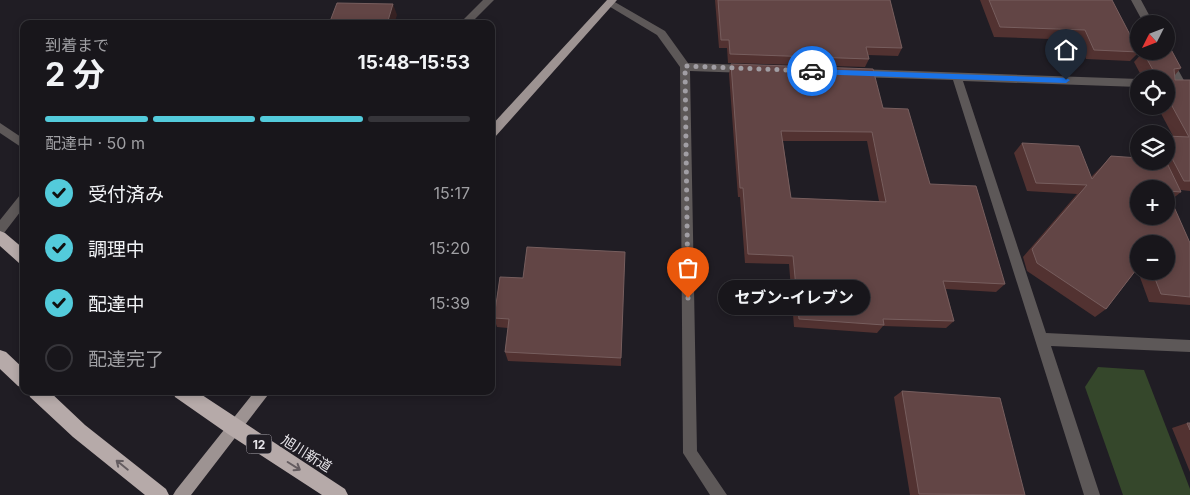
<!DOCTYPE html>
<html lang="ja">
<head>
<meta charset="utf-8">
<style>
  :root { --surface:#18161b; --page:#211f24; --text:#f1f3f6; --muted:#9f9fa3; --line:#36353a; --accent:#53cbdb }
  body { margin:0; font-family:Inter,"Noto Sans JP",sans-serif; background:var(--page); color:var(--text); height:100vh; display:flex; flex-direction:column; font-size:19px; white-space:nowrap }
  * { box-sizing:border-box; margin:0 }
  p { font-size:16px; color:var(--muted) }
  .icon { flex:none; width:28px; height:28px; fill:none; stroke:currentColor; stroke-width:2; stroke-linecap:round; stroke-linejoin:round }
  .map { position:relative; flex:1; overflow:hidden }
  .panel { position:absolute; left:20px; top:20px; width:475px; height:375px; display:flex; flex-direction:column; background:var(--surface); border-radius:10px; box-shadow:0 2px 8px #0003,0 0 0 1px var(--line) }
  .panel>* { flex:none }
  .needle { width:32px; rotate:228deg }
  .fabs { position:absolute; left:1130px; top:15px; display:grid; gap:10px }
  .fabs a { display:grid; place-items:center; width:45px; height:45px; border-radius:50%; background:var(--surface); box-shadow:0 2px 8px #0003,0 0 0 1px var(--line); font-size:25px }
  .pin { position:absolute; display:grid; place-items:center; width:42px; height:42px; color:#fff; margin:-51px -21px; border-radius:50% 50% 50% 0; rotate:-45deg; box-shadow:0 0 5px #0007 }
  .pin .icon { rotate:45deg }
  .courier { position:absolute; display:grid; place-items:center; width:50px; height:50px; margin:-25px; border:4px solid #1a73e8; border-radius:50%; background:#fff; color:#222; box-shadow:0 1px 6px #0007 }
  .bubble { position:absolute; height:35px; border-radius:18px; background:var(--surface); box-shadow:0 2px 8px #0003,0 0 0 1px var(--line); font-size:16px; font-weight:700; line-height:35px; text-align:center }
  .overview em { font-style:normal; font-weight:700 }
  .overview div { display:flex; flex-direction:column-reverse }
  .overview { display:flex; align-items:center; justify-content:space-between; height:85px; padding:0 25px }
  h1 { font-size:32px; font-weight:700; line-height:38px }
  .bar { display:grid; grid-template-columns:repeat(4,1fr); gap:8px 5px; align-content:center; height:60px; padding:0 25px }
  .bar i { height:6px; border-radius:4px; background:var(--line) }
  .bar .on { background:var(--accent) }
  .bar p { grid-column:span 4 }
  ol { padding:0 25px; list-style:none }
  li { display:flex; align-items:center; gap:15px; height:55px }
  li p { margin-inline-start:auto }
  li .icon { padding:5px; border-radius:50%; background:var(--accent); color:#111; stroke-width:4 }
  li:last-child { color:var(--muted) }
  li i { width:28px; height:28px; border:2px solid var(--line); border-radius:50% }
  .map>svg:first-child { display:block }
  .green { fill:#35472b }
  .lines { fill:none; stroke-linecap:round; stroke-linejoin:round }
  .minor { fill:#5d5858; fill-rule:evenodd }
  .major { fill:#9d9392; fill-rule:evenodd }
  .highway { fill:#b6aaa9; fill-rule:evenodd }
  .wall { fill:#523231; fill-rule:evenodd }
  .shaded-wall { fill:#372223 }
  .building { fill:#624545; stroke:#775e5e; fill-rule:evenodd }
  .oneway { stroke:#645c60 }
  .route { fill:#1a73e8 }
  .done { stroke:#a19ea4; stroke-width:5; stroke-dasharray:0 9 }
  .labels { text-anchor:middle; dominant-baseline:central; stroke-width:4; stroke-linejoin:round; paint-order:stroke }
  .shield { fill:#201d24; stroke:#aba8ae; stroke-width:1 }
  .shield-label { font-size:12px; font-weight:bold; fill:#e6e4e9 }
  .street-label { font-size:14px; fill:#e6e4e9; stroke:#201d24 }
</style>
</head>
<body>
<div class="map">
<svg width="1190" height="495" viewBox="0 0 1190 495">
  <rect width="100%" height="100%" fill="#201d24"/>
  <path class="green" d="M1098 367 1144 370 1190 489V495H1123L1085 387Z"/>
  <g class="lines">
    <path class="minor" d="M483 0H494L470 24H459Z
      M1131 0H1141L1154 24H1144Z
      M607 1H613L665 31 688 63 747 65 752 69 747 73 690 71 697 451 727 495H710L683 453 680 67 657 35 607 5Z
      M1166 48 1186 84 1185 87H1177L1159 51H1166Z
      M857 69 1139 79V87L963 81 1046 333 1190 340V352L1051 346 1100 495H1084L953 80 857 77 852 73Z
      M0 123 24 139V149L0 133Z
      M24 193V207L4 233 0 234V220L20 195Z"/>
    <path class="major" d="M607 0H617L495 137 491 138V126Z
      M255 391H271L191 495H173L176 490Z"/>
    <path class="highway" d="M0 231 5 233 24 249V264L19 263 0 246Z
      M0 350 6 352 24 369V388L18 386 0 369Z
      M28 391H49L85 425 166 489 169 495H145L73 437 30 397Z
      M173 391H196L345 489 348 495H322L228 434 175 397Z"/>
  </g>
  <path class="wall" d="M715 0H890L902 48 898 56 868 55 869 59 865 67 728 63 727 48H719Z
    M980 0H1112L1139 52 1130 61 1086 59 1078 40 994 37Z
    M1167 42 1181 68 1175 75V80H1190V191L1181 190V192L1171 200 1190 243V305L1149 302 1137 269 1106 309 1095 317 1027 271 1023 257 1077 194 1027 191 1014 153 1022 143 1091 177 1102 166 1111 156 1166 161V136H1173L1157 106H1166V79H1143L1134 62 1144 51ZM1139 244 1166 271H1139Z
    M731 64 883 108 930 184 1005 284 996 292 946 289 954 321 946 328 883 326 877 333 794 327 789 264 745 263 740 197H738L729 74ZM783 141H867L879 201 791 198Z
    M500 277 621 358V366L508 361 505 352 508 328 497 327 494 318Z
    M902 391 1025 495H910L894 397Z
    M1187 423H1190V472L1172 428Z"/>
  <path class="shaded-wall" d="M393 4 397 15 394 24H387Z"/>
  <path class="building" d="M718 0H890L902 48 866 47 869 59 730 54 729 40H721Z
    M989 0H1112L1139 52 1094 50 1085 30 1000 27Z
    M337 3 393 4 387 24H329Z
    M1168 38 1167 42 1181 68 1174 69 1175 80H1190V181H1184L1166 147V136L1189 137 1166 95V79H1158L1143 52 1166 51V39Z
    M731 64 873 69 883 108 908 109 930 184 976 186 1005 284 943 281 954 321 883 319 884 325 799 319 793 256 748 254 743 188H740ZM781 131 872 132 886 202 791 198Z
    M1022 143 1079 146 1092 179 1111 156 1139 158V161H1166L1181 192 1167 191 1190 243V297L1161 294 1152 271H1166V244H1139V266L1106 309 1037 263 1032 249 1087 185 1036 183ZM1139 189H1166V216H1139Z
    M527 247 625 252 621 358 505 352 509 319 494 318 500 277 523 278Z
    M902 391 1000 398 1025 495 919 494Z
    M1187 423H1190V430Z"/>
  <defs><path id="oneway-shaft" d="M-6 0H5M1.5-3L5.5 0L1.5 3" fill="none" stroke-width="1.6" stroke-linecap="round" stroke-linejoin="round" transform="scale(1.25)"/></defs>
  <g class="oneway">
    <use href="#oneway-shaft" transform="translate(122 465) rotate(-141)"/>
    <use href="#oneway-shaft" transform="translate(294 466) rotate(32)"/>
  </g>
  <path class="route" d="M812 69 1066 78 1070 80 1066 83 812 74 808 71Z"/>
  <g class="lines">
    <path class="done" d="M688 298 685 66 812 71"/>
  </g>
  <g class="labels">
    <rect class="shield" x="246.5" y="434.5" width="25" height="19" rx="4"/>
    <g class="shield-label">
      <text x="259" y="444">12</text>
    </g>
    <g class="street-label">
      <text transform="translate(307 453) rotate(32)">旭川新道</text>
    </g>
  </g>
</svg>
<div class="fabs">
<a><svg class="needle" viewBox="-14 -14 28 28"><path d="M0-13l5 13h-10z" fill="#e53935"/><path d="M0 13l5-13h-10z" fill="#9f9fa3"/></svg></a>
<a><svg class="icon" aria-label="locate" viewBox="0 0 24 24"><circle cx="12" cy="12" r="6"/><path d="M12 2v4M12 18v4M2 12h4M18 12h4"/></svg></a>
<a><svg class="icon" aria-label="layers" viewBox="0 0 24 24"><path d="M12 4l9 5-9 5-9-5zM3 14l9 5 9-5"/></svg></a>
<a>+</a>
<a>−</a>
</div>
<div class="pin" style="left:688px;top:298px;background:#ea580c"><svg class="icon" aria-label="bag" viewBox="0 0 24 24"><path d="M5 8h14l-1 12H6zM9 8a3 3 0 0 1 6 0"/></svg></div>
<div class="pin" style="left:1066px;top:80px;background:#1f2937"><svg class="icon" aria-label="home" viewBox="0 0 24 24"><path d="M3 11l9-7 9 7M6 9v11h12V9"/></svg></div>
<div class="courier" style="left:812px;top:71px"><svg class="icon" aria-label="car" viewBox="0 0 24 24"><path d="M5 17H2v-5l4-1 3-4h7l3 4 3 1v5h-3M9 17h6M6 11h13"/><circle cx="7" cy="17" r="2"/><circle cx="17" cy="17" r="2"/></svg></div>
<div class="bubble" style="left:718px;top:280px;width:152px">セブン-イレブン</div>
<section class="panel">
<div class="overview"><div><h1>2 分</h1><p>到着まで</p></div><em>15:48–15:53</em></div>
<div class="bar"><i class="on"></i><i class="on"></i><i class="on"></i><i></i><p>配達中 · 50 m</p></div>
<ol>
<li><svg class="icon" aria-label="check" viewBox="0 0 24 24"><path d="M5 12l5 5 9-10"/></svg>受付済み<p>15:17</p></li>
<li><svg class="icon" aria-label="check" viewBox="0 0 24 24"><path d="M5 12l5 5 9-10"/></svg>調理中<p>15:20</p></li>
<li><svg class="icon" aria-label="check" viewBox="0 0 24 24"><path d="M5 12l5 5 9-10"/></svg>配達中<p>15:39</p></li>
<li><i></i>配達完了</li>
</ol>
</section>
</div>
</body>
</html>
